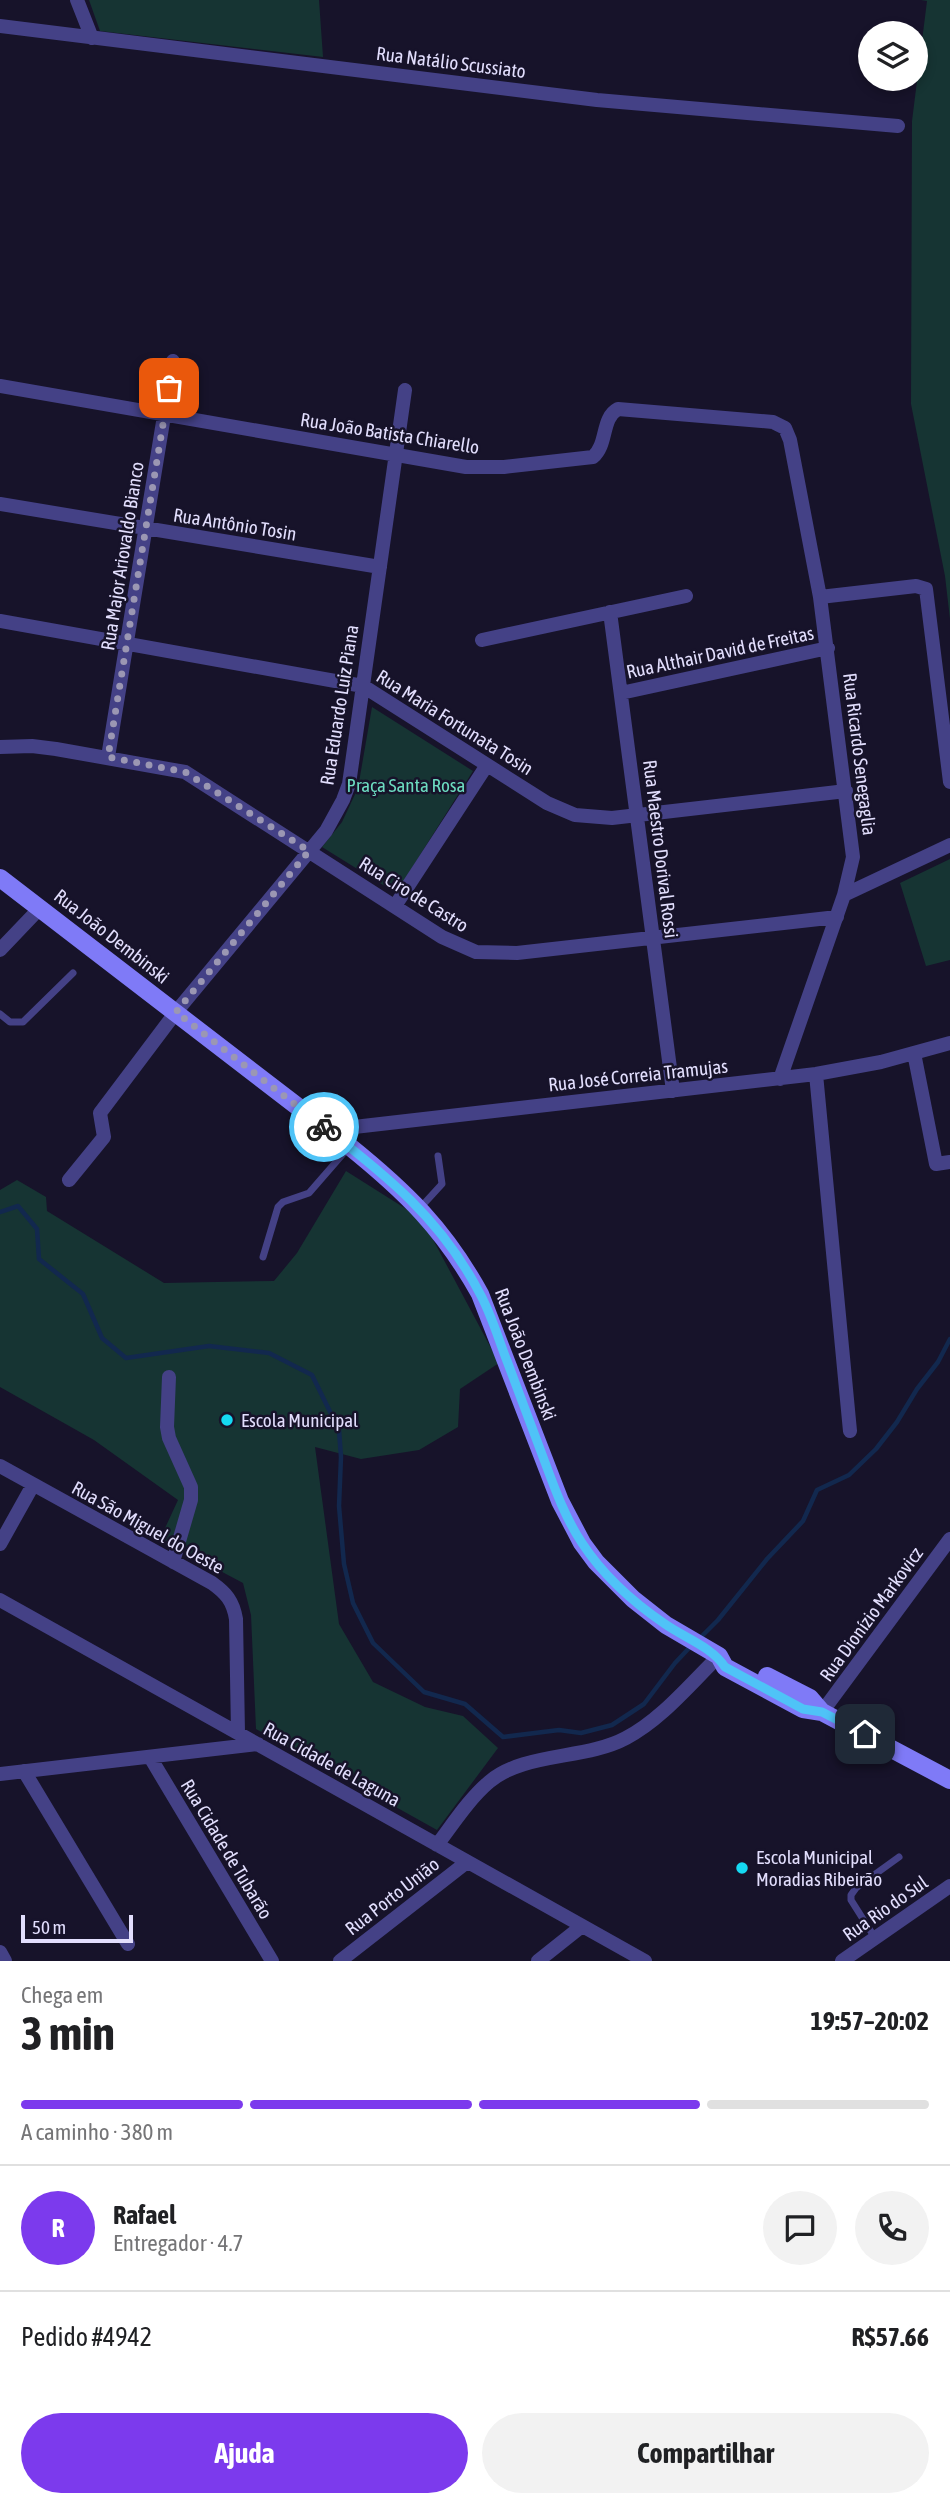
<!DOCTYPE html>
<html lang="pt">
<head>
<meta charset="utf-8">
<style>
  :root { --surface:#fff; --page:#f2f2f2; --text:#202124; --muted:#757577; --line:#e0e0e0; --accent:#7c3aed }
  body { margin:0; font-family:"Asap Condensed",sans-serif; background:var(--page); color:var(--text); height:100vh; display:flex; flex-direction:column; font-size:26px; white-space:nowrap }
  * { box-sizing:border-box; margin:0 }
  p { font-size:23px; color:var(--muted) }
  .icon { flex:none; width:38px; height:38px; fill:none; stroke:currentColor; stroke-width:2; stroke-linecap:round; stroke-linejoin:round }
  .map { position:relative; height:1961px; overflow:hidden }
  .details { display:flex; flex-direction:column; background:var(--surface); flex:1 }
  .details>* { flex:none }
  .controls { position:absolute; left:858px; top:21px; display:grid; gap:14px }
  .controls a { display:grid; place-items:center; width:70px; height:70px; border-radius:50%; background:var(--surface); box-shadow:0 4px 10px #0003; font-size:35px }
  .scale { position:absolute; left:21px; bottom:18px; width:112px; box-sizing:border-box; padding-left:7px; border:4px solid #e2defd; border-top:0; font-size:19px; line-height:24px; white-space:nowrap; color:#e2defd; -webkit-text-stroke:5px #17132a; paint-order:stroke }
  .pin { position:absolute; display:grid; place-items:center; width:60px; height:60px; color:#fff; margin:-30px; border-radius:14px; box-shadow:0 4px 10px #0006 }
  .courier { position:absolute; display:grid; place-items:center; width:70px; height:70px; margin:-35px; border:5px solid #4fc3f7; border-radius:50%; background:#fff; color:#222; box-shadow:0 2px 9px #0007 }
  .overview em { font-style:normal; font-weight:700 }
  .overview div { display:flex; flex-direction:column-reverse }
  .overview { display:flex; align-items:center; justify-content:space-between; height:119px; padding:0 21px }
  h1 { font-size:46px; font-weight:700; line-height:52px }
  .bar { display:grid; grid-template-columns:repeat(4,1fr); gap:10px 7px; align-content:center; height:84px; padding:0 21px }
  .bar i { height:9px; border-radius:5px; background:var(--line) }
  .bar .active { background:var(--accent) }
  .bar p { grid-column:span 4 }
  .line { display:flex; align-items:center; gap:18px; padding:0 21px; border-top:2px solid var(--line) }
  .line div { flex:1 }
  .round { display:grid; place-items:center; flex:none; width:74px; height:74px; border-radius:37px; background:var(--page) }
  .action { display:flex; gap:14px; margin-top:auto; padding:14px 21px }
  .action a { flex:1; height:80px; border-radius:42px; background:var(--accent); color:#fff; font-size:28px; font-weight:700; line-height:80px; text-align:center }
  .action a+a { background:var(--page); color:var(--text) }
  .map>svg:first-child { display:block }
  .green { fill:#163433 }
  .lines { fill:none; stroke-linecap:round; stroke-linejoin:round }
  .stream { stroke:#12284e; stroke-width:4.5 }
  .lane { stroke:#444186; stroke-width:7 }
  .street { stroke:#444186; stroke-width:14 }
  .secondary { stroke:#7f7af7; stroke-width:18 }
  .done { stroke:#9b97b3; stroke-width:7; stroke-dasharray:0 12.6 }
  .route { stroke:#4fc3f7; stroke-width:9 }
  .poi-dot { fill:#15d9f2; stroke:#17132a; stroke-width:2.5 }
  .labels { text-anchor:middle; dominant-baseline:central; stroke-width:5; stroke-linejoin:round; paint-order:stroke }
  .street-label { font-size:19px; fill:#e2defd; stroke:#17132a }
  .park-label { font-size:19px; fill:#6cdbc0; stroke:#17132a }
  .poi-label { font-size:19px; fill:#e2defd; stroke:#17132a; text-anchor:start }
</style>
</head>
<body>
<div class="map">
<svg width="950" height="1961" viewBox="0 0 950 1961">
  <rect width="100%" height="100%" fill="#17132a"/>
  <path class="green" d="M89 0H319L323 57 100 31Z
    M921 0H950V619L945 576 911 404 912 121 927 1Z
    M372 707 473 771 396 893 322 847 342 822 358 788Z
    M950 859V960L926 966 900 883Z
    M346 1171 422 1219 499 1363 460 1389 458 1427 419 1450 361 1459 315 1447 339 1624 373 1682 425 1707 463 1716 498 1748 437 1830 256 1729 251 1615 243 1583 160 1539 178 1500 94 1440 0 1387V1190L17 1180 46 1197 47 1211 164 1283 274 1281 297 1253Z"/>
  <g class="lines">
    <path class="stream" d="M0 1212 18 1206 37 1229 39 1259 83 1294 102 1338 126 1358 209 1346 269 1353 312 1375 339 1430 341 1457 339 1506 344 1564 353 1603 373 1643 424 1692 465 1704 503 1737 559 1730 581 1733 612 1725 644 1704 675 1663 691 1646
      M698 1640 718 1620 767 1559 803 1521 817 1490 849 1475 876 1449 897 1422 917 1389 938 1362 950 1339"/>
    <path class="lane" d="M0 1014 10 1022H23L73 973
      M420 1208 442 1184 438 1156
      M263 1257 278 1207 283 1202 309 1193 349 1147
      M875 1938 851 1900V1895L856 1888 899 1857"/>
    <path class="street" d="M77 0 92 38
      M0 26 597 100 898 126
      M0 386 466 467H504L593 457C608 444 601 418 618 409L773 422 785 428 790 440 820 597 853 857 844 895 780 1079
      M0 504 380 567
      M820 597 916 586 926 589 950 782
      M610 612 673 1091
      M0 621 363 686 547 803 575 815 612 818 846 791
      M482 640 686 596
      M621 693 828 648
      M0 747 32 746 56 749 185 772 442 937 476 952 517 953 837 917
      M108 757 173 361
      M844 895 950 845
      M395 906 487 765
      M0 950 40 908
      M914 1053 936 1164 950 1162
      M816 1074 850 1431
      M328 1130 816 1074 881 1062 950 1043
      M69 1180 104 1137 100 1113 176 1012 326 831 343 800 349 784 405 390
      M169 1377 167 1427 169 1438 191 1487V1500L173 1562
      M0 1466 212 1583C226 1593 233 1601 236 1619L238 1733
      M0 1544 33 1485
      M0 1600 645 1961
      M822 1712 950 1539
      M150 1757 272 1961
      M24 1771 128 1944
      M0 1774 258 1744
      M437 1845C453 1824 469 1799 489 1782 524 1752 585 1760 626 1738 662 1719 690 1684 719 1656
      M0 1952 5 1961
      M340 1961 467 1862
      M538 1961 582 1926
      M842 1961 950 1886"/>
    <path class="secondary" d="M0 878 349 1146C406 1192 444 1229 480 1294L560 1501 582 1543 596 1562 633 1599 666 1625 719 1656 725 1667 803 1709 822 1712 950 1780
      M767 1676 810 1698 822 1712"/>
  </g>
  <g class="lines">
    <path class="done" d="M169 388 108 757 185 772 309 851 176 1012 324 1127"/>
    <path class="route" d="M324 1127C387 1176 441 1219 479 1292 491 1313 498 1338 507 1361 520 1396 533 1431 546 1465 556 1492 566 1519 582 1543 603 1575 634 1603 665 1624 685 1638 712 1647 725 1667L803 1709 822 1712 865 1734"/>
  </g>
  <g class="poi-dot">
    <circle cx="227" cy="1420" r="7"/>
    <circle cx="742" cy="1868" r="7"/>
  </g>
  <g class="labels">
    <g class="street-label">
      <text transform="translate(451 62) rotate(7)">Rua Natálio Scussiato</text>
      <text transform="translate(390 433) rotate(9)">Rua João Batista Chiarello</text>
      <text transform="translate(235 524) rotate(9)">Rua Antônio Tosin</text>
      <text transform="translate(122 556) rotate(-81)">Rua Major Ariovaldo Bianco</text>
      <text transform="translate(720 652) rotate(-12)">Rua Althair David de Freitas</text>
      <text transform="translate(339 705) rotate(-81)">Rua Eduardo Luiz Piana</text>
      <text transform="translate(455 722) rotate(32)">Rua Maria Fortunata Tosin</text>
      <text transform="translate(860 754) rotate(83)">Rua Ricardo Senegaglia</text>
      <text transform="translate(661 849) rotate(83)">Rua Maestro Dorival Rossi</text>
      <text transform="translate(414 894) rotate(32)">Rua Ciro de Castro</text>
      <text transform="translate(112 936) rotate(38)">Rua João Dembinski</text>
      <text transform="translate(638 1075) rotate(-6)">Rua José Correia Tramujas</text>
      <text transform="translate(526 1354) rotate(69)">Rua João Dembinski</text>
      <text transform="translate(148 1527) rotate(29)">Rua São Miguel do Oeste</text>
      <text transform="translate(871 1614) rotate(-54)">Rua Dionízio Markovicz</text>
      <text transform="translate(332 1764) rotate(29)">Rua Cidade de Laguna</text>
      <text transform="translate(227 1849) rotate(59)">Rua Cidade de Tubarão</text>
      <text transform="translate(392 1896) rotate(-38)">Rua Porto União</text>
      <text transform="translate(885 1908) rotate(-35)">Rua Rio do Sul</text>
    </g>
    <g class="park-label">
      <text x="406" y="785">Praça Santa Rosa</text>
    </g>
    <g class="poi-label">
      <text x="241" y="1420">Escola Municipal</text>
      <text x="756" y="1857">Escola Municipal<tspan x="756" dy="22">Moradias Ribeirão</tspan></text>
    </g>
  </g>
</svg>
<div class="controls">
<a><svg class="icon" aria-label="layers" viewBox="0 0 24 24"><path d="M12 4l9 5-9 5-9-5zM3 14l9 5 9-5"/></svg></a>
</div>
<div class="scale">50 m</div>
<div class="pin" style="left:169px;top:388px;background:#ea580c"><svg class="icon" aria-label="bag" viewBox="0 0 24 24"><path d="M5 8h14l-1 12H6zM9 8a3 3 0 0 1 6 0"/></svg></div>
<div class="pin" style="left:865px;top:1734px;background:#1f2937"><svg class="icon" aria-label="home" viewBox="0 0 24 24"><path d="M3 11l9-7 9 7M6 9v11h12V9"/></svg></div>
<div class="courier" style="left:324px;top:1127px"><svg class="icon" aria-label="bike" viewBox="0 0 24 24"><circle cx="6" cy="16" r="4"/><circle cx="18" cy="16" r="4"/><path d="M6 16l4-8h5l3 8M10 8l3 8H6M13 5h3"/></svg></div>
</div>
<section class="details">
<div class="overview"><div><h1>3 min</h1><p>Chega em</p></div><em>19:57–20:02</em></div>
<div class="bar"><i class="active"></i><i class="active"></i><i class="active"></i><i></i><p>A caminho · 380 m</p></div>
<div class="line" style="height:126px"><b class="round" style="background:var(--accent);color:#fff">R</b><div><b>Rafael</b><p>Entregador · 4.7</p></div><a class="round"><svg class="icon" aria-label="chat" viewBox="0 0 24 24"><path d="M4 5h16v11H9l-5 4z"/></svg></a><a class="round"><svg class="icon" aria-label="phone" viewBox="0 0 24 24"><path d="M5 4h4l2 5-3 2q2 4 5 5l2-3 5 2v4C11 20 4 13 5 4z"/></svg></a></div>
<div class="line" style="height:91px"><div>Pedido #4942</div><b>R$57.66</b></div>
<div class="action"><a>Ajuda</a><a>Compartilhar</a></div>
</section>
</body>
</html>
